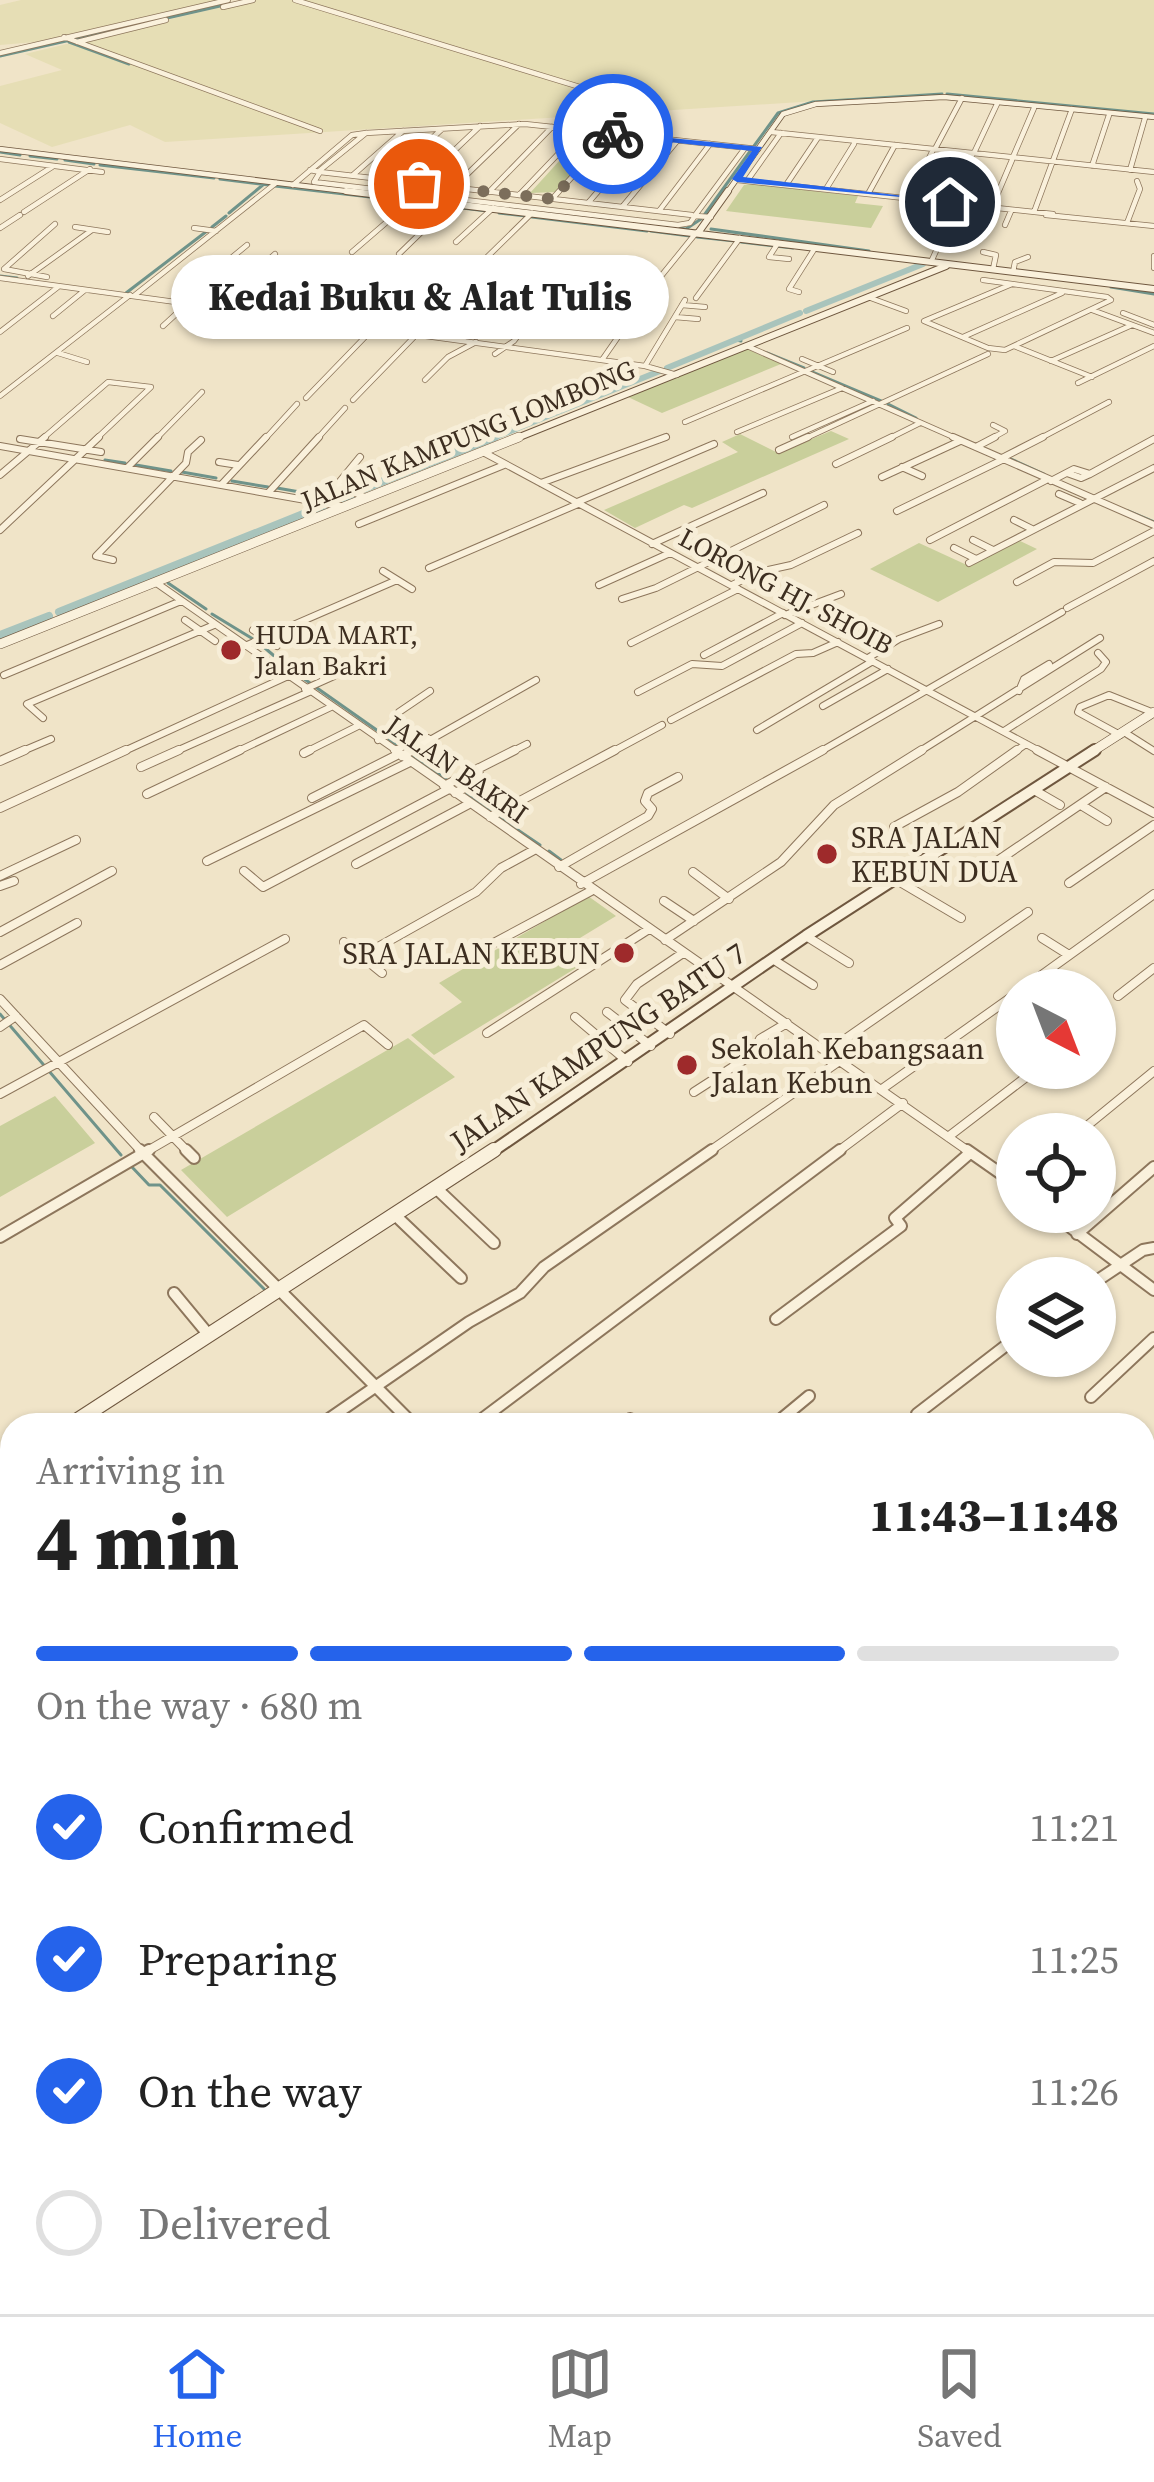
<!DOCTYPE html>
<html lang="en">
<head>
<meta charset="utf-8">
<style>
  :root { --surface:#fff; --page:#f2f2f2; --text:#222; --muted:#767676; --line:#e0e0e0; --accent:#2563eb }
  body { margin:0; font-family:"Source Serif 4",serif; background:var(--page); color:var(--text); height:100vh; display:flex; flex-direction:column; font-size:45px; white-space:nowrap }
  * { box-sizing:border-box; margin:0 }
  p { font-size:39px; color:var(--muted) }
  .icon { flex:none; width:66px; height:66px; fill:none; stroke:currentColor; stroke-width:2; stroke-linecap:round; stroke-linejoin:round }
  .map { position:relative; flex:1; overflow:hidden }
  .panel { position:absolute; left:0px; top:1413px; width:1155px; height:903px; display:flex; flex-direction:column; background:var(--surface); border-radius:36px 36px 0 0; box-shadow:0 3px 9px #0004 }
  .panel>* { flex:none }
  .needle { width:78px; rotate:138deg }
  .tools { position:absolute; left:996px; top:969px; display:grid; gap:24px }
  .tools a { display:grid; place-items:center; width:120px; height:120px; border-radius:50%; background:var(--surface); box-shadow:0 3px 9px #0004; font-size:60px }
  .pin { position:absolute; display:grid; place-items:center; width:102px; height:102px; color:#fff; margin:-51px; border:6px solid #fff; border-radius:50%; box-shadow:0 3px 12px #0007 }
  .courier { position:absolute; display:grid; place-items:center; width:120px; height:120px; margin:-60px; border:9px solid #2563eb; border-radius:50%; background:#fff; color:#222; box-shadow:0 3px 15px #0007 }
  .bubble { position:absolute; height:84px; border-radius:42px; background:var(--surface); box-shadow:0 3px 9px #0004; font-size:39px; font-weight:800; line-height:84px; text-align:center }
  .summary em { font-style:normal; font-weight:800 }
  .summary div { display:flex; flex-direction:column-reverse }
  .summary { display:flex; align-items:center; justify-content:space-between; height:204px; padding:0 36px }
  h1 { font-size:78px; font-weight:800; line-height:90px }
  .bar { display:grid; grid-template-columns:repeat(4,1fr); gap:18px 12px; align-content:center; height:144px; padding:0 36px }
  .bar i { height:15px; border-radius:9px; background:var(--line) }
  .bar .selected { background:var(--accent) }
  .bar p { grid-column:span 4 }
  ol { padding:0 36px; list-style:none }
  li { display:flex; align-items:center; gap:36px; height:132px }
  li p { margin-inline-start:auto }
  li .icon { padding:12px; border-radius:50%; background:var(--accent); color:#fff; stroke-width:4 }
  li:last-child { color:var(--muted) }
  li i { width:66px; height:66px; border:6px solid var(--line); border-radius:50% }
  .tabs { display:flex; justify-content:space-around; align-items:center; height:168px; border-top:3px solid var(--line); background:var(--surface); font-size:33px; color:var(--muted) }
  .tabs a { display:grid; justify-items:center; gap:6px }
  .tabs .selected { color:var(--accent) }
  .map>svg:first-child { display:block }
  .farmland { fill:#e6deb5 }
  .green { fill:#c9cf9b }
  .lines { fill:none; stroke-linecap:round; stroke-linejoin:round }
  .stream { stroke:#6f938a; stroke-width:3 }
  .canal-far1 { stroke:#a9c4bc; stroke-width:6 }
  .canal { stroke:#a9c4bc; stroke-width:8 }
  .street-far4-casing { stroke:#8d765c; stroke-width:6 }
  .street-far3-casing { stroke:#8d765c; stroke-width:8 }
  .street-far2-casing { stroke:#8d765c; stroke-width:10 }
  .street-far1-casing { stroke:#8d765c; stroke-width:14 }
  .street-casing { stroke:#8d765c; stroke-width:16 }
  .secondary-far4-casing { stroke:#6f573f; stroke-width:6 }
  .secondary-far3-casing { stroke:#6f573f; stroke-width:8 }
  .secondary-far2-casing { stroke:#6f573f; stroke-width:10 }
  .secondary-far1-casing { stroke:#6f573f; stroke-width:14 }
  .secondary-casing { stroke:#6f573f; stroke-width:16 }
  .street-far4 { stroke:#faf1dc; stroke-width:4.5 }
  .street-far3 { stroke:#faf1dc; stroke-width:6 }
  .street-far2 { stroke:#faf1dc; stroke-width:8 }
  .street-far1 { stroke:#faf1dc; stroke-width:10 }
  .street { stroke:#faf1dc; stroke-width:14 }
  .secondary-far4 { stroke:#faf1dc; stroke-width:4.5 }
  .secondary-far3 { stroke:#faf1dc; stroke-width:6 }
  .secondary-far2 { stroke:#faf1dc; stroke-width:9 }
  .secondary-far1 { stroke:#faf1dc; stroke-width:10 }
  .secondary { stroke:#faf1dc; stroke-width:14 }
  .route { fill:#2563eb }
  .done { stroke:#7c6e5b; stroke-width:12; stroke-dasharray:0 21.6 }
  .poi-dot { fill:#9e2a2b; stroke:#f7eed8; stroke-width:4.5 }
  .labels { text-anchor:middle; dominant-baseline:central; stroke-width:10; stroke-linejoin:round; paint-order:stroke }
  .far-street-label { font-size:27px; fill:#3d2e20; stroke:#f7eed8 }
  .far-poi-label { font-size:27px; fill:#3d2e20; stroke:#f7eed8; text-anchor:start }
  .poi-label { font-size:30px; fill:#3d2e20; stroke:#f7eed8; text-anchor:start }
  .street-label { font-size:30px; fill:#3d2e20; stroke:#f7eed8 }
</style>
</head>
<body>
<div class="map">
<svg width="1154" height="2314" viewBox="0 0 1154 2314">
  <rect width="100%" height="100%" fill="#f0e4c8"/>
  <path class="farmland" d="M21 0H217L36 42 0 45V5Z
    M251 0H1154V113L943 93 165 142 130 125 52 147 0 123V86L62 70 25 54Z"/>
  <path class="green" d="M597 134 607 136 556 192 530 193 581 137Z
    M752 184 858 196 855 203 883 206 871 228 726 211 744 185Z
    M747 349 781 364 662 413 628 397Z
    M831 431 849 439 692 508 684 505 635 528 604 510 738 452 722 442 740 434 778 453Z
    M1018 540 1037 549 938 602 870 569 919 543 969 566Z
    M588 896 616 916 557 952 576 968 434 1055 411 1035 462 1002 439 983Z
    M408 1038 455 1077 227 1217 181 1170Z
    M55 1096 95 1143 0 1197V1126Z"/>
  <g class="lines">
    <path class="stream" d="M69 42 129 64
      M0 56 220 6
      M947 94 1154 114
      M754 146 778 113 813 102 942 94
      M0 152 20 155
      M30 156 57 159
      M65 160 94 164
      M100 165 214 178
      M220 179 269 185
      M275 186 405 201
      M413 202 487 211
      M229 213 264 184
      M499 213 526 216
      M705 214 751 150
      M532 217 647 231
      M645 224 686 229 701 219
      M212 227 226 216
      M711 229 869 251
      M651 231 690 236
      M697 237 735 241
      M741 242 793 248
      M0 276 17 278
      M1111 287 1154 294
      M126 293 207 231
      M736 340 741 341
      M767 353 804 368
      M812 372 881 401
      M888 404 916 418
      M1011 459 1044 474
      M105 460 125 463
      M136 465 171 471
      M182 472 216 478
      M232 481 268 487
      M277 488 340 499
      M1128 511 1154 522
      M168 583 206 609
      M212 614 253 639
      M259 643 286 666
      M293 671 310 683
      M317 688 381 733
      M389 739 396 744
      M413 756 447 780
      M465 793 492 812
      M500 818 540 845
      M549 851 561 860
      M0 1014 121 1155
      M131 1166 149 1185H160L264 1289"/>
    <path class="canal-far1" d="M806 311 923 264
      M667 368 800 313
      M488 440 660 371"/>
    <path class="canal" d="M361 490 495 437
      M338 500 353 494
      M59 612 328 504
      M0 635 49 616"/>
    <g class="street-far4-casing">
      <path id="street-far4" d="M295 0 652 109
        M223 7 253 0
        M64 37 320 131
        M77 42 166 20
        M0 53 228 0
        M771 132 1154 172
        M935 149 962 98
        M974 153 997 104
        M1013 157 1034 108
        M0 159 102 172
        M1092 166 1109 115
        M310 170 320 172 314 182 678 225 690 223 695 216 711 217
        M1130 170 1145 118
        M319 171 366 133
        M320 172 692 215
        M353 175 403 131
        M388 179 442 129
        M737 180 1053 214
        M747 181 781 133
        M419 184 480 126
        M293 185 352 135 366 133 525 124 758 149
        M786 185 817 139
        M454 187 519 124
        M826 189 854 144
        M489 192 552 127
        M868 194 895 145
        M519 195 581 130
        M909 198 932 152
        M552 199 611 134
        M0 200 52 167
        M588 203 645 137
        M950 203 972 155
        M623 206 677 141
        M992 207 1012 160
        M659 211 710 144
        M24 212 90 169
        M1034 212 1072 109
        M696 214 745 148
        M1046 215 1154 226
        M1127 223 1140 189 1137 181
        M1005 225 1011 211
        M75 227 108 232
        M0 228 20 215
        M194 228 216 231
        M456 242 493 208
        M778 243 769 257 789 259
        M352 252 403 208
        M983 252 996 255 993 269
        M399 254 438 216 400 210
        M1154 256V268
        M931 262 956 207 964 206
        M479 265 532 213
        M1013 272 1015 262 1028 257
        M28 276 92 230
        M47 277 4 269 55 224
        M0 278 645 366 677 375
        M983 280 1107 297 1111 300 1005 350 988 348 924 321 1012 284
        M536 284 575 289
        M799 292 789 289 815 248
        M658 294 661 290 653 286 696 233
        M135 295 276 183
        M868 297 906 311
        M696 298 740 238
        M179 301 247 245
        M682 305 705 307
        M217 306 275 254
        M1092 310 1154 333
        M1123 313 1154 325
        M53 316 85 290
        M675 317 698 319
        M330 322 384 264
        M163 326 188 303
        M0 332 58 287
        M963 337 1062 293
        M462 340 516 277
        M747 346 960 440
        M1014 346 1092 377
        M58 353 87 362
        M495 354 514 341 555 287
        M802 359 833 372
        M602 360 627 324 633 325 637 318
        M1051 361 1132 325
        M645 366 685 300
        M425 380 448 357 476 342
        M1078 383 1154 346
        M0 396 130 295
        M306 398 396 305
        M353 400 416 335
        M685 422 907 328
        M737 432 842 388
        M792 437 873 401
        M41 440 108 382 151 387 95 440
        M155 440 202 392
        M264 440 297 404
        M316 440 345 408
        M659 440 666 437
        M802 440 988 354
        M886 440 920 423
        M989 440 1005 431 993 425
        M1037 440 1109 402"/>
    </g>
    <g class="street-far3-casing">
      <path id="street-far3" d="M953 437 1154 525
        M20 439 101 452
        M0 446 345 507
        M976 447 995 437
        M779 450 808 437
        M483 452 1043 753
        M360 457 337 485 367 498
        M1002 458 1043 437
        M219 462 238 465
        M836 464 892 437
        M902 467 922 476
        M127 468 158 437
        M1090 474 1154 439
        M0 475 45 437
        M882 477 960 441
        M1051 481 1074 469 1090 474 1081 478 1067 473
        M541 483 666 437
        M222 484 266 437
        M269 492 319 437
        M1059 494 1080 503
        M575 503 714 444
        M897 511 1004 459
        M1014 520 1032 529
        M359 524 504 465
        M0 530 99 437
        M930 540 1048 479
        M973 540 993 550
        M652 544 763 493
        M954 548 976 559
        M113 560 96 556 186 463 188 452 201 440
        M969 563 1154 468
        M429 568 578 504
        M383 571 412 589
        M155 582 400 753
        M1017 582 1054 562 1093 563 1154 531
        M599 585 670 553
        M732 585 759 572 791 565 858 533
        M622 599 656 588 824 505
        M1067 608 1154 561
        M785 615 841 594
        M185 620 215 641
        M253 630 277 646
        M631 643 738 589
        M245 646 397 580
        M704 655 783 613
        M868 658 899 639 939 624
        M4 675 181 601
        M305 689 334 676
        M1019 691 1024 679 1049 664
        M638 692 692 664 722 666 802 623
        M823 706 888 669
        M43 718 27 704 214 625
        M671 720 796 654 813 653 838 642
        M757 730 873 661
        M1004 731 1101 669 1106 662 1098 653
        M1124 732 1154 751
        M1120 735 1078 712 1080 707 1109 695 1154 713
        M378 740 391 733 399 712 430 691
        M394 750 428 738
        M18 753 51 739
        M120 753 288 676
        M172 753 309 692
        M234 753 331 707
        M304 753 358 726
        M407 753 536 680
        M509 753 527 744
        M610 753 662 725
        M818 753 1062 612
        M917 753 1100 638
        M1013 753 1026 744"/>
    </g>
    <g class="street-far2-casing">
      <path id="street-far2" d="M395 750 971 1153
        M1037 750 1154 813
        M304 753 310 750
        M402 756 413 750
        M0 761 25 750
        M141 767 179 750
        M444 786 515 750
        M1034 790 1060 805
        M455 793 478 781 479 768
        M147 794 240 750
        M312 798 399 754
        M1081 805 1107 821
        M0 808 126 750
        M490 817 615 750
        M894 827 958 792 1017 750
        M207 861 410 762
        M356 864 469 804
        M559 867 648 816 652 809 645 801 648 793 678 777
        M984 870 1106 787
        M244 871 263 887 449 789
        M693 872 729 899
        M0 876 76 840
        M895 879 961 918
        M1069 883 1154 825
        M581 884 823 750
        M0 886 14 881
        M664 901 694 921
        M0 932 112 871
        M806 936 849 963
        M1042 938 1069 955
        M665 940 781 862 834 805 922 750
        M344 942 382 973
        M490 945 591 891
        M362 956 476 892 501 868 534 850
        M774 960 813 985
        M0 965 77 923
        M1021 990 1154 894
        M1118 996 1154 968
        M0 999 143 1153
        M607 1012 651 1046
        M575 1017 628 1062
        M0 1027 16 1016
        M487 1033 649 929
        M670 1034 625 1000 637 984 683 953
        M1095 1048 1104 1053
        M828 1051 1028 912
        M882 1089 1017 993
        M694 1092 753 1054 760 1039 787 1023
        M0 1094 285 939
        M154 1117 189 1153
        M1077 1134 1154 1071
        M948 1137 1038 1068
        M144 1153 364 1025 388 1045
        M707 1153 841 1060
        M836 1153 903 1103"/>
    </g>
    <g class="street-far1-casing">
      <path id="street-far1" d="M140 1150 414 1425
        M186 1150 194 1158
        M967 1150 1017 1185
        M437 1189 494 1243
        M1050 1212 1154 1290
        M396 1216 461 1278
        M1077 1234 1154 1167
        M0 1237 149 1150
        M1095 1282 1143 1250 1154 1248
        M174 1293 208 1334
        M776 1319 901 1226 895 1218 970 1153
        M1091 1397 1154 1338
        M917 1414 1017 1337
        M320 1425 469 1322 520 1293 544 1267 712 1150
        M474 1425 840 1150
        M623 1425 630 1419
        M774 1425 809 1396
        M1143 1495 1154 1484
        M1150 1643 1154 1638
        M0 1652 12 1643"/>
    </g>
    <g class="street-casing">
      <path id="street" d="M1143 1854 1154 1841
        M0 1905 12 1896
        M0 2056 12 2046
        M1143 2085 1154 2071
        M1143 2185 1154 2196
        M0 2240 12 2229
        M754 2314 763 2304"/>
    </g>
    <g class="secondary-far4-casing">
      <path id="secondary-far4" d="M0 149 370 194
        M726 194 783 114 816 104 944 97 1154 117"/>
    </g>
    <g class="secondary-far3-casing">
      <path id="secondary-far3" d="M346 191 1154 289
        M698 233 728 191
        M512 440 946 266"/>
    </g>
    <g class="secondary-far2-casing">
      <path id="secondary-far2" d="M0 644 519 437
        M1090 753 1154 712"/>
    </g>
    <g class="secondary-far1-casing">
      <path id="secondary-far1" d="M490 1153 806 936 1095 750"/>
    </g>
    <g class="secondary-casing">
      <path id="secondary" d="M70 1425 494 1150
        M0 1472 12 1464"/>
    </g>
    <use href="#street-far4" class="street-far4"/>
    <use href="#street-far3" class="street-far3"/>
    <use href="#street-far2" class="street-far2"/>
    <use href="#street-far1" class="street-far1"/>
    <use href="#street" class="street"/>
    <use href="#secondary-far4" class="secondary-far4"/>
    <use href="#secondary-far3" class="secondary-far3"/>
    <use href="#secondary-far2" class="secondary-far2"/>
    <use href="#secondary-far1" class="secondary-far1"/>
    <use href="#secondary" class="secondary"/>
  </g>
  <path class="route" d="M610 132 762 147 743 177 955 202 737 182 732 179 752 151 613 136Z"/>
  <g class="lines">
    <path class="done" d="M419 184 552 199 613 134"/>
  </g>
  <g class="poi-dot">
    <circle cx="231" cy="650" r="12"/>
    <circle cx="827" cy="854" r="12"/>
    <circle cx="624" cy="953" r="12"/>
    <circle cx="687" cy="1065" r="12"/>
  </g>
  <g class="labels">
    <g class="far-street-label">
      <text transform="translate(468 435) rotate(-22)">JALAN KAMPUNG LOMBONG</text>
      <text transform="translate(786 591) rotate(28)">LORONG HJ. SHOIB</text>
      <text transform="translate(457 769) rotate(35)">JALAN BAKRI</text>
    </g>
    <g class="far-poi-label">
      <text x="255" y="634">HUDA MART,<tspan x="255" dy="31">Jalan Bakri</tspan></text>
    </g>
    <g class="poi-label">
      <text x="851" y="837">SRA JALAN<tspan x="851" dy="34">KEBUN DUA</tspan></text>
      <text x="600" y="953" text-anchor="end">SRA JALAN KEBUN</text>
      <text x="711" y="1048">Sekolah Kebangsaan<tspan x="711" dy="34">Jalan Kebun</tspan></text>
    </g>
    <g class="street-label">
      <text transform="translate(598 1047) rotate(-34)">JALAN KAMPUNG BATU 7</text>
    </g>
  </g>
</svg>
<div class="tools">
<a><svg class="needle" viewBox="-14 -14 28 28"><path d="M0-13l5 13h-10z" fill="#e53935"/><path d="M0 13l5-13h-10z" fill="#767676"/></svg></a>
<a><svg class="icon" aria-label="locate" viewBox="0 0 24 24"><circle cx="12" cy="12" r="6"/><path d="M12 2v4M12 18v4M2 12h4M18 12h4"/></svg></a>
<a><svg class="icon" aria-label="layers" viewBox="0 0 24 24"><path d="M12 4l9 5-9 5-9-5zM3 14l9 5 9-5"/></svg></a>
</div>
<div class="pin" style="left:419px;top:184px;background:#ea580c"><svg class="icon" aria-label="bag" viewBox="0 0 24 24"><path d="M5 8h14l-1 12H6zM9 8a3 3 0 0 1 6 0"/></svg></div>
<div class="pin" style="left:950px;top:202px;background:#1f2937"><svg class="icon" aria-label="home" viewBox="0 0 24 24"><path d="M3 11l9-7 9 7M6 9v11h12V9"/></svg></div>
<div class="courier" style="left:613px;top:134px"><svg class="icon" aria-label="bike" viewBox="0 0 24 24"><circle cx="6" cy="16" r="4"/><circle cx="18" cy="16" r="4"/><path d="M6 16l4-8h5l3 8M10 8l3 8H6M13 5h3"/></svg></div>
<div class="bubble" style="left:171px;top:255px;width:498px">Kedai Buku &amp; Alat Tulis</div>
<section class="panel">
<div class="summary"><div><h1>4 min</h1><p>Arriving in</p></div><em>11:43–11:48</em></div>
<div class="bar"><i class="selected"></i><i class="selected"></i><i class="selected"></i><i></i><p>On the way · 680 m</p></div>
<ol>
<li><svg class="icon" aria-label="check" viewBox="0 0 24 24"><path d="M5 12l5 5 9-10"/></svg>Confirmed<p>11:21</p></li>
<li><svg class="icon" aria-label="check" viewBox="0 0 24 24"><path d="M5 12l5 5 9-10"/></svg>Preparing<p>11:25</p></li>
<li><svg class="icon" aria-label="check" viewBox="0 0 24 24"><path d="M5 12l5 5 9-10"/></svg>On the way<p>11:26</p></li>
<li><i></i>Delivered</li>
</ol>
</section>
</div>
<nav class="tabs">
<a class="selected"><svg class="icon" aria-label="home" viewBox="0 0 24 24"><path d="M3 11l9-7 9 7M6 9v11h12V9"/></svg>Home</a>
<a><svg class="icon" aria-label="map" viewBox="0 0 24 24"><path d="M3 6l6-2 6 2 6-2v14l-6 2-6-2-6 2zM9 4v14M15 6v14"/></svg>Map</a>
<a><svg class="icon" aria-label="saved" viewBox="0 0 24 24"><path d="M7 4h10v16l-5-4-5 4z"/></svg>Saved</a>
</nav>
</body>
</html>
